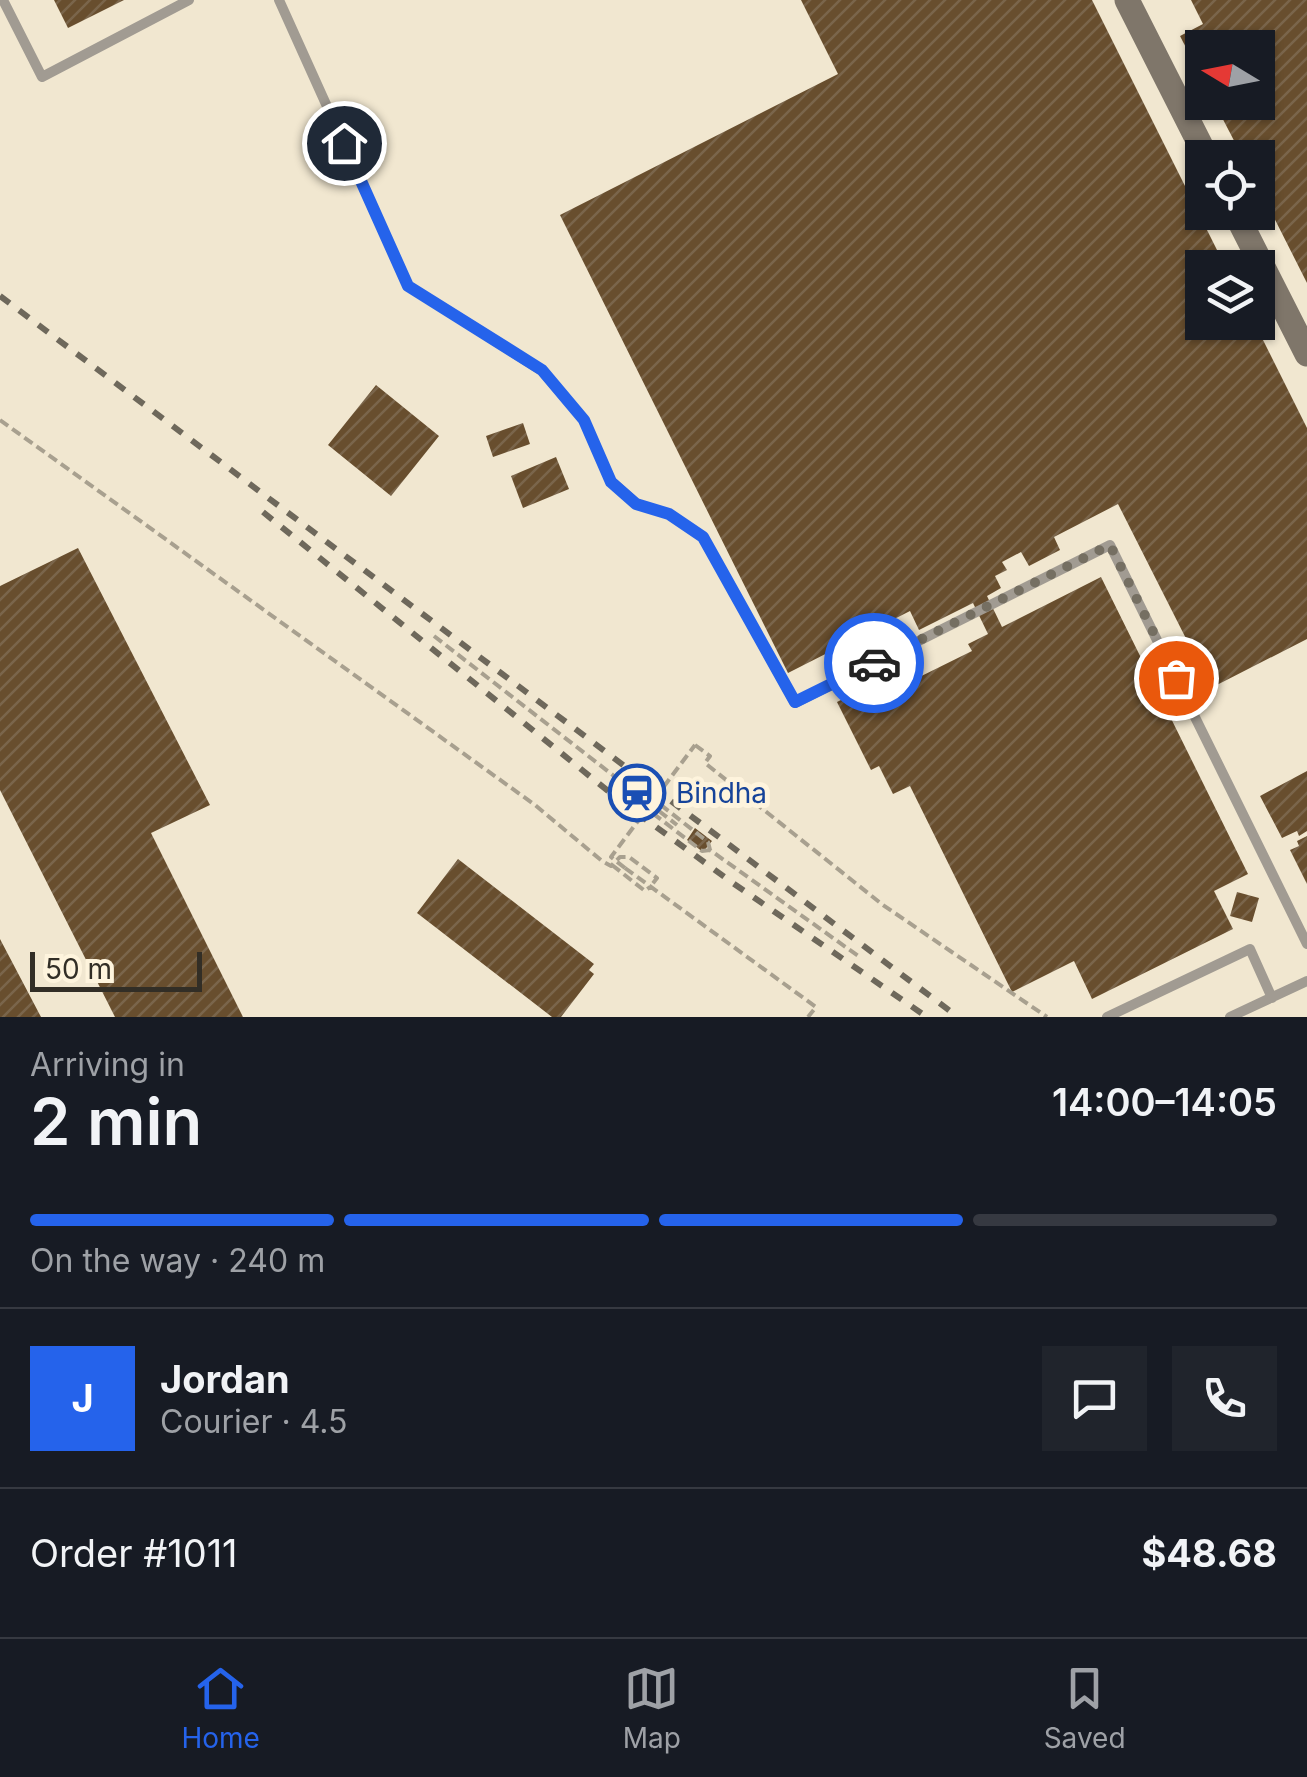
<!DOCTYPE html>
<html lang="en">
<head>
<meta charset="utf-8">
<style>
  :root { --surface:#171b24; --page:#20242c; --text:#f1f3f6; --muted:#9ea1a6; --line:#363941; --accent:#2563eb }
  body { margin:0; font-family:Inter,sans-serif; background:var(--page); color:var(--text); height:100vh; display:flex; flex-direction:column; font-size:38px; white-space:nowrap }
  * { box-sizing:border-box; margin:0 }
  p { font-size:32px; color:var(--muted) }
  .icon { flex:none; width:55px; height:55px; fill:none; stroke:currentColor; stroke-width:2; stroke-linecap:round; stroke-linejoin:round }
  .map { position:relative; height:1017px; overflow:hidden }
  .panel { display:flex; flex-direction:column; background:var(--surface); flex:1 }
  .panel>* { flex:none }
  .needle { width:65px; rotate:280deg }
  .buttons { position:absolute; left:1185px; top:30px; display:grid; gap:20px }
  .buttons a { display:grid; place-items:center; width:90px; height:90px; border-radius:0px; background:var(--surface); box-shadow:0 2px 8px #0004; font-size:50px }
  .scale { position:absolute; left:30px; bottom:25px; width:172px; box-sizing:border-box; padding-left:10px; border:5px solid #322e26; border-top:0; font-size:28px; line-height:35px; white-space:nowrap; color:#322e26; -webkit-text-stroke:8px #fef4dd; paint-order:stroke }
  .pin { position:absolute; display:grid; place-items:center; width:85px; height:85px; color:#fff; margin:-42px; border:5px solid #fff; border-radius:50%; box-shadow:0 2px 10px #0007 }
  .courier { position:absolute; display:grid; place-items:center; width:100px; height:100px; margin:-50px; border:8px solid #2563eb; border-radius:50%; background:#fff; color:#222; box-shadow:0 2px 12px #0007 }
  .headline em { font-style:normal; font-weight:600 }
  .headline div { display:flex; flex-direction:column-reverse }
  .headline { display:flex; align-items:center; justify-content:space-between; height:170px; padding:0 30px }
  h1 { font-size:65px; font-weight:600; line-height:75px }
  .bar { display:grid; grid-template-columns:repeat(4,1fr); gap:15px 10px; align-content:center; height:120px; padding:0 30px }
  .bar i { height:12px; border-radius:8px; background:var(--line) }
  .bar .selected { background:var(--accent) }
  .bar p { grid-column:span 4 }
  .line { display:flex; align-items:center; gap:25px; padding:0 30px; border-top:2px solid var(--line) }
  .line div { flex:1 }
  .round { display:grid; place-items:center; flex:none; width:105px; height:105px; border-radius:0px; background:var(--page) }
  .dock { display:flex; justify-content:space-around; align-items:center; height:140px; border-top:2px solid var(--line); background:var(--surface); font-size:28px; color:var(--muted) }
  .dock a { display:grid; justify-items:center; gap:5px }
  .dock .selected { color:var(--accent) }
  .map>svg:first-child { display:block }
  .building { fill:url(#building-hatch) }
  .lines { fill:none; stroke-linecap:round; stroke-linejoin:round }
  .path { stroke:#a8a08f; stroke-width:4; stroke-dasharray:10 5; stroke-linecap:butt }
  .lane { stroke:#a19b92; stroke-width:10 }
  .secondary { stroke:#7f766a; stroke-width:25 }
  .rail { stroke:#6e685b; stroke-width:6; stroke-dasharray:12 12; stroke-linecap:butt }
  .path-bridge { stroke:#a8a08f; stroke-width:4; stroke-dasharray:10 5; stroke-linecap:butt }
  .done { stroke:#756f62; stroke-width:10; stroke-dasharray:0 18 }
  .route { stroke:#2563eb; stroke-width:12 }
  .labels { text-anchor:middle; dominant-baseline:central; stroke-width:10; stroke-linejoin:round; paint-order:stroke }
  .transit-label { font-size:28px; fill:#164399; stroke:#fef4dd; text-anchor:start }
</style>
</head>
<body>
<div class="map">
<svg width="1307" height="1017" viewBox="0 0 1307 1017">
  <defs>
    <pattern id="building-hatch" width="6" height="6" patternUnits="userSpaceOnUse" patternTransform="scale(2.5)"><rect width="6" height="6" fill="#684e2e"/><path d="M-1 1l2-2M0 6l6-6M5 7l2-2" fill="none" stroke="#7a654b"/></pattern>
  </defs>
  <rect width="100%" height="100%" fill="#f1e7d0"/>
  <path class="building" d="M54 0H124L68 28Z
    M801 0H1092L1226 268H1202V322H1254L1307 428V639L1211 688 1118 504 1054 537 1060 550 1029 566 1021 552 1002 562 1007 570 995 576 1001 588 987 596 1002 627 1101 577 1248 874 1214 891 1233 929 1092 999 1074 961 1012 992 910 786 893 794 879 766 871 770 837 702 881 680 887 693 972 651 968 644 988 634 973 603 919 630 910 611 788 673 560 215 838 74Z
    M1191 0H1307V283L1258 186V158H1243L1214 102H1258V48H1202V79L1180 36 1203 24Z
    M376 385 439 436 391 496 328 445Z
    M523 423 530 444 493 457 486 436Z
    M556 457 569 489 523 508 511 476Z
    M78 548 210 805 151 833 243 1017H115L0 790V586Z
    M1307 771V831L1299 836 1297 831 1282 838 1260 796Z
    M695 828 712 841 703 852 687 840Z
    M1307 836V884L1290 850 1299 846 1297 841Z
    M458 859 594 964 589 970 594 974 561 1017H552L417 913Z
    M1237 892 1259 898 1252 922 1230 916Z
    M0 939 41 1017H0Z"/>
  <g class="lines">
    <path class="path" d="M0 420 535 805 602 861 611 866 620 857H629L657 878 650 887
      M434 636 677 825
      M695 745 710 756 705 763 883 905 1047 1017
      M710 850 702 851 616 785 615 777 624 776 708 842 710 850 861 958
      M612 865 645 891 650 887
      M625 868 816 1007 808 1017"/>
    <path class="lane" d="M3 0 42 77 189 0
      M279 0 408 286 542 371 584 420 611 481 637 504 669 514 703 537 795 703 1110 545 1307 944
      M1107 1017 1250 949 1272 998
      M1230 1017 1307 981"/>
    <path class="secondary" d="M1127 0 1207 158
      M1235 212 1307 354"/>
    <path class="rail" d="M0 296 958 1017
      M263 512 618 799 730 881 927 1017"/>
    <path class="path-bridge" d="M625 868 611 857 695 745"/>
  </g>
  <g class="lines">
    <path class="done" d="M874 663 1110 545 1176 678"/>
    <path class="route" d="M344 143 408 286 542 370 584 420 611 482 636 504 669 514 703 537 795 702 874 663"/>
  </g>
  <defs>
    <g id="station-ring" transform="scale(2.875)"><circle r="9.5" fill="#fef4dd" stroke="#1a4fb4" stroke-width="1.5"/><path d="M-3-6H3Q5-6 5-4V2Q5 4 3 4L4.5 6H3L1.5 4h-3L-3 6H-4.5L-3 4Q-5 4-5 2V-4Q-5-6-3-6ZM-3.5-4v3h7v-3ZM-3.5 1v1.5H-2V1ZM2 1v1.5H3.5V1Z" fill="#1a4fb4"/></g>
  </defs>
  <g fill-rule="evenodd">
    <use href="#station-ring" x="637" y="793"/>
  </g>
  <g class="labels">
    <g class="transit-label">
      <text x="676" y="793">Bindha</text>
    </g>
  </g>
</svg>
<div class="buttons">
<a><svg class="needle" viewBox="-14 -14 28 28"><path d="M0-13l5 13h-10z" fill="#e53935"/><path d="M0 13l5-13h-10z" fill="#9ea1a6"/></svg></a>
<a><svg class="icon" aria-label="locate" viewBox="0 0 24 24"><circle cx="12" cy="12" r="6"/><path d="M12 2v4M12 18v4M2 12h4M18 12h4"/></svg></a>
<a><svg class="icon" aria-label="layers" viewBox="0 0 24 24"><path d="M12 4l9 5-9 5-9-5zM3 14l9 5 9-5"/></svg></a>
</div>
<div class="scale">50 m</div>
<div class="pin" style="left:1176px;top:678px;background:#ea580c"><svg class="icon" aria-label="bag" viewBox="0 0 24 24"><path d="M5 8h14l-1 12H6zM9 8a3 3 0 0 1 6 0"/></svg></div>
<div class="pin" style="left:344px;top:143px;background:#1f2937"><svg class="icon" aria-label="home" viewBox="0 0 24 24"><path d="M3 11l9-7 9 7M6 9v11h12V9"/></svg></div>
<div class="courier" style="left:874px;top:663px"><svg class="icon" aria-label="car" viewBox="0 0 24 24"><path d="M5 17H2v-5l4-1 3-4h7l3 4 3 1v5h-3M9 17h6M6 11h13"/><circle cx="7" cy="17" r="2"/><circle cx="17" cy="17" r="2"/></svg></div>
</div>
<section class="panel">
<div class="headline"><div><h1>2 min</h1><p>Arriving in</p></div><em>14:00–14:05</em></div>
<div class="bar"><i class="selected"></i><i class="selected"></i><i class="selected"></i><i></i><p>On the way · 240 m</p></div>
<div class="line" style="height:180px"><b class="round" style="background:var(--accent);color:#fff">J</b><div><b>Jordan</b><p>Courier · 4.5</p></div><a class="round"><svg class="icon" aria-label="chat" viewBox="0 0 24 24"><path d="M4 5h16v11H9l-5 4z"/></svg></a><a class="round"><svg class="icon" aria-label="phone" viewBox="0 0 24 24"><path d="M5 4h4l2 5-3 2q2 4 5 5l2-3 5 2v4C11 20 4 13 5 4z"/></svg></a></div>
<div class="line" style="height:130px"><div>Order #1011</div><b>$48.68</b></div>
</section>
<nav class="dock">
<a class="selected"><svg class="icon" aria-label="home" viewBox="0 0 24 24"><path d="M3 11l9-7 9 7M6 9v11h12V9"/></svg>Home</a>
<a><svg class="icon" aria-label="map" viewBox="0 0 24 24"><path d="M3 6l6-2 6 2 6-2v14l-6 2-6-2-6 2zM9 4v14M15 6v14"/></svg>Map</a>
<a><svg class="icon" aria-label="saved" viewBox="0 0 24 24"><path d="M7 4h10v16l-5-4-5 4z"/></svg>Saved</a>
</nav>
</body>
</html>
